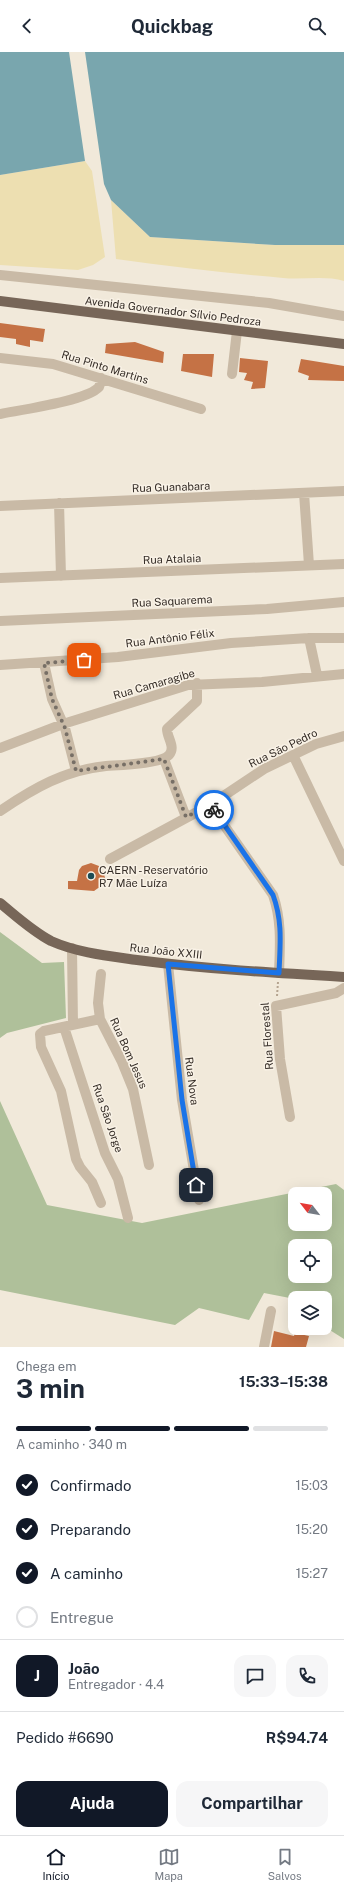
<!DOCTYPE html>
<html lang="pt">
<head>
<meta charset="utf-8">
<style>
  :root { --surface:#fff; --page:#f6f6f7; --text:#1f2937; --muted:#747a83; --line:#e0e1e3; --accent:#111827 }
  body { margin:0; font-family:"Public Sans",sans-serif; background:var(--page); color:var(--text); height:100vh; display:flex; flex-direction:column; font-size:15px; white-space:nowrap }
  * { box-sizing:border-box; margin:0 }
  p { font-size:13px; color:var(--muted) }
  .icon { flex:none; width:22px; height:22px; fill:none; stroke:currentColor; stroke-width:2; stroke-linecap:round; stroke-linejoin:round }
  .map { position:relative; height:1295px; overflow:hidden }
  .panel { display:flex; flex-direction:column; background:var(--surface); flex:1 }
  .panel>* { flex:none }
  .needle { width:26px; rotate:301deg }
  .fabs { position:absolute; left:288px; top:1135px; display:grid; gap:8px }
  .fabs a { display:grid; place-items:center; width:44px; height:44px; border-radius:8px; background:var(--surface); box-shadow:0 4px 16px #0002; font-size:20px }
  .pin { position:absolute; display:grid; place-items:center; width:34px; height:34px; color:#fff; margin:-17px; border-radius:8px; box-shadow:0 2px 6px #0006 }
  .courier { position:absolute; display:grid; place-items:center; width:40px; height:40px; margin:-20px; border:3px solid #1a73e8; border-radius:50%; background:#fff; color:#222; box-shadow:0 1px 5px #0007 }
  .summary em { font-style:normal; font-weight:700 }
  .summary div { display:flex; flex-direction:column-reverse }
  .summary { display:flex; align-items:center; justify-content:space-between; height:68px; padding:0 16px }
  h1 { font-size:26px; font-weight:700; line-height:30px }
  .bar { display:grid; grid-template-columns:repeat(4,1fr); gap:6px 4px; align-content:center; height:48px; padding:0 16px }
  .bar i { height:5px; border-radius:3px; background:var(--line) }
  .bar .current { background:var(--accent) }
  .bar p { grid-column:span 4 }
  .line { display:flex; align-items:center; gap:10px; padding:0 16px; border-top:1px solid var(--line) }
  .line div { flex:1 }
  .round { display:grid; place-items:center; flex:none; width:42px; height:42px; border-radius:12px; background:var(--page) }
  ol { padding:0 16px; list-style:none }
  li { display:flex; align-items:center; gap:12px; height:44px }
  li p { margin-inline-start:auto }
  li .icon { padding:4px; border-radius:50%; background:var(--accent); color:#fff; stroke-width:4 }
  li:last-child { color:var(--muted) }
  li i { width:22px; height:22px; border:2px solid var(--line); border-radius:50% }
  .action { display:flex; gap:8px; margin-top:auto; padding:8px 16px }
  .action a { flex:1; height:46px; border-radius:12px; background:var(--accent); color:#fff; font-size:16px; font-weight:700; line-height:46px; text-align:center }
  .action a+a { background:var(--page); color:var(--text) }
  header { display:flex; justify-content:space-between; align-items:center; height:52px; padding:0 16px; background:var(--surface); font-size:18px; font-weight:700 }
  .menu { display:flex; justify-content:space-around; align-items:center; height:56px; border-top:1px solid var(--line); background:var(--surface); font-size:11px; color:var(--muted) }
  .menu a { display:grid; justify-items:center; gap:2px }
  .menu .current { color:var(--accent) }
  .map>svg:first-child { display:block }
  .green { fill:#afc09a; fill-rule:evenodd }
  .sand { fill:#eddfb1 }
  .water { fill:#79a6ae }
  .building { fill:#c57245 }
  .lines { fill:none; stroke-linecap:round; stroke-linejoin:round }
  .path { stroke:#b5a490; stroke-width:2; stroke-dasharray:2 2; stroke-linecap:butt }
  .minor { stroke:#c9baa6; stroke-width:10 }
  .major { stroke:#776658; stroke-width:10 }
  .done { stroke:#776f66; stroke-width:4; stroke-dasharray:0 7.2 }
  .route { stroke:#1a73e8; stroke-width:5 }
  .poi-dot { fill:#1d4c56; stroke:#f9f2e6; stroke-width:1.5 }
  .labels { text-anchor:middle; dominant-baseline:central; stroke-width:3; stroke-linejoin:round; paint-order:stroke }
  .street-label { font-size:11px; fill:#352d27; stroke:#f9f2e6 }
  .poi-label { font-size:11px; fill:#352d27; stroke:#f9f2e6; text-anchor:start }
</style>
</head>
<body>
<header><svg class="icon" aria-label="back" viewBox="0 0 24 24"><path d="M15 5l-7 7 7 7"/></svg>Quickbag<svg class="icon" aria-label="search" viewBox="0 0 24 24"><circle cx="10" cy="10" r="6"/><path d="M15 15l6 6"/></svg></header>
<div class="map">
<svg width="344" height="1295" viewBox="0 0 344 1295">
  <rect width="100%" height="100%" fill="#f1e9da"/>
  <path class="green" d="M0 880 42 911 64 910 66 966 7 981 0 986Z
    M0 1049 47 1153 142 1171 336 1132 344 1138V1287L325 1275V1246L295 1247 264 1241 249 1268 199 1256 175 1273 0 1238ZM295 1142H325V1172H295ZM295 1194H325V1224H295Z"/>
  <path class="sand" d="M85 109 92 119 105 205 93 213 78 218 0 213V123Z
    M111 148 150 185 275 193H344V229C325 223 303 228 283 226 227 221 172 215 116 207Z"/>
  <path class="water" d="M0 0H69L85 109 0 123Z
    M85 0H344V193H275L150 185 111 148 104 132Z"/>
  <path class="building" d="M0 271 45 277 43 290 30 288V295L16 292V287L0 285Z
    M135 290 164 300 163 311 105 301 106 292Z
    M183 302H214L212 325 181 319Z
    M240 306 268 309 265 336 251 337 253 330 244 328 247 321 239 320Z
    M301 307 344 314V329L308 328 309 324 298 320Z
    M91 811 99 814 104 822 105 826 101 834 94 839 68 837V829H77L79 818 82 814Z
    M274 1279 294 1284 295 1281 309 1284 306 1295H271Z"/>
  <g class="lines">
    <path class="path" d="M277 944 278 930"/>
    <path class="minor" d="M0 223 269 251 344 264
      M0 306 53 312 201 357
      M232 322 237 279
      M0 362C20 358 87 349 99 335 100 333 101 329 101 326
      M304 441 309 513
      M59 451 61 524
      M0 454 344 439
      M0 526 344 512
      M0 569 267 557 344 550
      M309 586 317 623
      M44 611 52 647 65 676 76 719
      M0 613 118 605 231 591 309 586H344
      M0 696 63 672 188 633 262 630 344 622
      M293 703 344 809
      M164 707 186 765
      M210 753 273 843C282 869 280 894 279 921
      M0 759C34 736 65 718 106 714 119 713 161 712 169 703 176 695 167 686 167 677L197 649V631
      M110 807 210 753 264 717 316 692 344 684
      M72 896 73 973
      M168 912 182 1048 199 1148
      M101 922 98 951 100 967 122 1010 133 1037 149 1113
      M100 967 44 979 40 982 41 995 61 1039 76 1107 80 1115 92 1130 101 1151
      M64 975 105 1101 118 1127 128 1166
      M290 1065 280 1007 276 954 336 941 344 936
      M264 1295 271 1259"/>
    <path class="major" d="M0 249 344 292
      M0 851C16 864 32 879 51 889 78 901 109 904 137 908 206 917 275 921 344 925"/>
  </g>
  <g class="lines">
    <path class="done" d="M84 608 44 611 52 647 65 676 76 719 164 707 186 765 210 753 214 758"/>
    <path class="route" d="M196 1133 182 1048 168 912 279 921C280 893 283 870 273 843L214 758"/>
  </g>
  <circle class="poi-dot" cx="91" cy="824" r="4"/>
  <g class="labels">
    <g class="street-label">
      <text transform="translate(173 259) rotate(7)">Avenida Governador Sílvio Pedroza</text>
      <text transform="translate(105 315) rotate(17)">Rua Pinto Martins</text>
      <text transform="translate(171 435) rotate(-2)">Rua Guanabara</text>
      <text transform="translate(172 507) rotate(-2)">Rua Atalaia</text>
      <text transform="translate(172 549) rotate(-3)">Rua Saquarema</text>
      <text transform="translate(170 586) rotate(-7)">Rua Antônio Félix</text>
      <text transform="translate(154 632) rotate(-16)">Rua Camaragibe</text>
      <text transform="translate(283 696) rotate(-26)">Rua São Pedro</text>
      <text transform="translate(166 899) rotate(6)">Rua João XXIII</text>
      <text transform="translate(267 984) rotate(-94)">Rua Florestal</text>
      <text transform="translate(129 1001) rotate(66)">Rua Bom Jesus</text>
      <text transform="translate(192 1029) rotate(83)">Rua Nova</text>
      <text transform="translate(108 1066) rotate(71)">Rua São Jorge</text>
    </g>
    <g class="poi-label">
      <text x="99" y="818">CAERN - Reservatório<tspan x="99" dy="13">R7 Mãe Luíza</tspan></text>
    </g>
  </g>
</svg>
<div class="fabs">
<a><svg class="needle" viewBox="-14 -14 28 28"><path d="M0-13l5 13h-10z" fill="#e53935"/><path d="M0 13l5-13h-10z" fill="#747a83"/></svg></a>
<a><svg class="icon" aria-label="locate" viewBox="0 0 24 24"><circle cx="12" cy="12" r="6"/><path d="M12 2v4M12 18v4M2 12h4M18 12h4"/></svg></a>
<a><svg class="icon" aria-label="layers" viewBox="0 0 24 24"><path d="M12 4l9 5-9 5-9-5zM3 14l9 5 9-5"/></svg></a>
</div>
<div class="pin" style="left:84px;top:608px;background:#ea580c"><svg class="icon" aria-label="bag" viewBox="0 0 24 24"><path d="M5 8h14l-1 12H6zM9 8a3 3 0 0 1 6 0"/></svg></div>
<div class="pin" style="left:196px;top:1133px;background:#1f2937"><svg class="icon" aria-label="home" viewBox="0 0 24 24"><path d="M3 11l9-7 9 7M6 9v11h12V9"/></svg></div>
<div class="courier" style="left:214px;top:758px"><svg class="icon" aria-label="bike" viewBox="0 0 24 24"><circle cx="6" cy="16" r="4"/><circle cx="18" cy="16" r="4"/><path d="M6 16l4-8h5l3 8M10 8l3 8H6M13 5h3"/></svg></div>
</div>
<section class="panel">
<div class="summary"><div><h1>3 min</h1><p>Chega em</p></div><em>15:33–15:38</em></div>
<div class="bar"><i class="current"></i><i class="current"></i><i class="current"></i><i></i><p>A caminho · 340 m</p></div>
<ol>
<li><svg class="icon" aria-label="check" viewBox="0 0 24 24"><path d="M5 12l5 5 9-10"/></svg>Confirmado<p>15:03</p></li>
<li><svg class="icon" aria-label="check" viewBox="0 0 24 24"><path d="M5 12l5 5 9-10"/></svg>Preparando<p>15:20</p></li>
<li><svg class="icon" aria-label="check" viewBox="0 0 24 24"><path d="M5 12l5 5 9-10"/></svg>A caminho<p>15:27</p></li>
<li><i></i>Entregue</li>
</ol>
<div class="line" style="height:72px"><b class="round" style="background:var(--accent);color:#fff">J</b><div><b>João</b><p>Entregador · 4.4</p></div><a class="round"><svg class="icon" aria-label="chat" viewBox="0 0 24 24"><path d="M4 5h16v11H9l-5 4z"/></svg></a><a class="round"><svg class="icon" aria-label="phone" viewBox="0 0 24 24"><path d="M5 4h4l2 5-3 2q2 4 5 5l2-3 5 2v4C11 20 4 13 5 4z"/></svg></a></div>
<div class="line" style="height:52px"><div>Pedido #6690</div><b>R$94.74</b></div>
<div class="action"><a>Ajuda</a><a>Compartilhar</a></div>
</section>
<nav class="menu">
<a class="current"><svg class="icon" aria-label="home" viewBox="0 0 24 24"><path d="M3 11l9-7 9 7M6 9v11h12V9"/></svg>Início</a>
<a><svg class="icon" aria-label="map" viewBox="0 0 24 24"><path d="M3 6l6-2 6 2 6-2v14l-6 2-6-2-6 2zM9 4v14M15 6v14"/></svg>Mapa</a>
<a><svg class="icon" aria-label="saved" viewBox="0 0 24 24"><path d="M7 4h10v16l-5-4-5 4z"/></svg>Salvos</a>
</nav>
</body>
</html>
